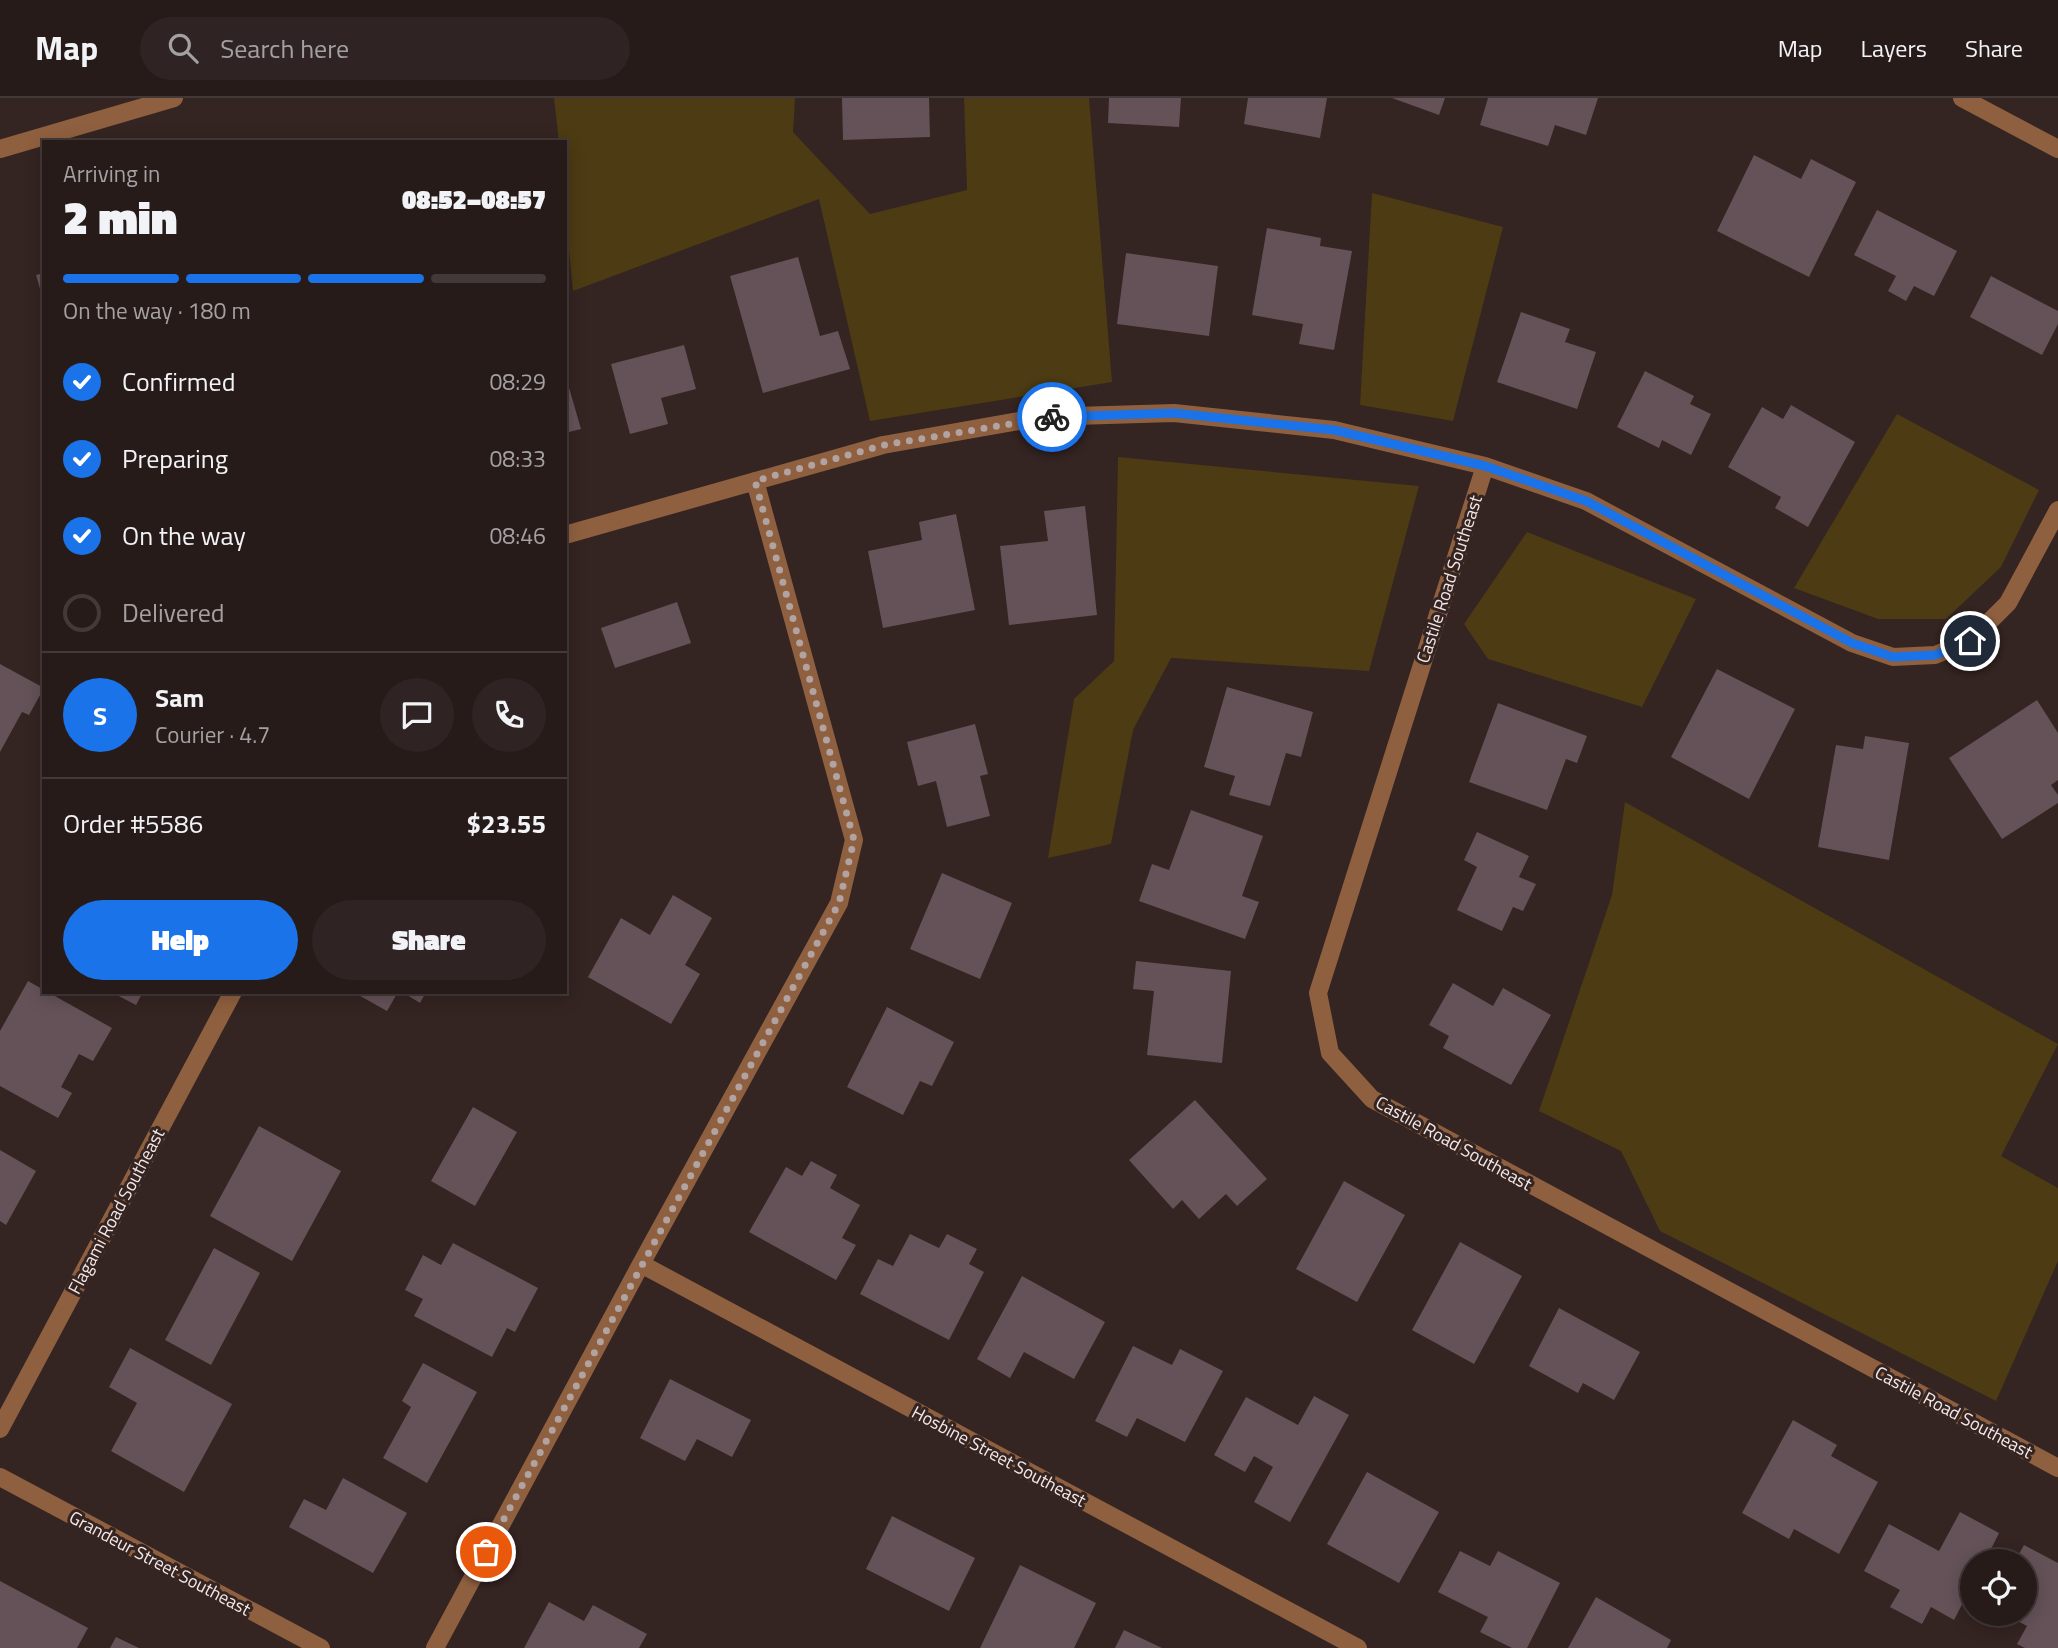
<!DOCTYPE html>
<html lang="en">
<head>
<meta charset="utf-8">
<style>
  :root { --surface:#271b1a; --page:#2f2423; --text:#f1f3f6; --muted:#a4a1a2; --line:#433939; --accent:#1a73e8 }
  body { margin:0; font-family:"Titillium Web",sans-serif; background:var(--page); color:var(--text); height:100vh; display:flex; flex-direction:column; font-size:26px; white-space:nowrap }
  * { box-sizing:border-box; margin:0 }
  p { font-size:23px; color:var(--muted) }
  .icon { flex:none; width:38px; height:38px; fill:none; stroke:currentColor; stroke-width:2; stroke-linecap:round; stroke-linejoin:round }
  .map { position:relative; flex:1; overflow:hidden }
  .drawer { position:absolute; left:42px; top:42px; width:525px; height:854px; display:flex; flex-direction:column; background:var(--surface); border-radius:0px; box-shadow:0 4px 18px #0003,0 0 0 2px var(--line) }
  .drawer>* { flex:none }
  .controls { position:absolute; left:1960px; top:1451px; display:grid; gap:14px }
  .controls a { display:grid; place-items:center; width:77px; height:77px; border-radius:50%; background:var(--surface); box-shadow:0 4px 18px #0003,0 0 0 2px var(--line); font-size:35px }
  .pin { position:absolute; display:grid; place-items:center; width:60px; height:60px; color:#fff; margin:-30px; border:4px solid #fff; border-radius:50%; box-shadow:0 2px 7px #0007 }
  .courier { position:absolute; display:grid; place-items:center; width:70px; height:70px; margin:-35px; border:5px solid #1a73e8; border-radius:50%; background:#fff; color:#222; box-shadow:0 2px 9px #0007 }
  .head em { font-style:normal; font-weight:800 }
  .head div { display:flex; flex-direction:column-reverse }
  .head { display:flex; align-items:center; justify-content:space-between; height:119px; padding:0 21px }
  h1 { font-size:46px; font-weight:800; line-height:52px }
  .bar { display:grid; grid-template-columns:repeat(4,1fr); gap:10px 7px; align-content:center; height:84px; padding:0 21px }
  .bar i { height:9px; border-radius:5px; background:var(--line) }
  .bar .on { background:var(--accent) }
  .bar p { grid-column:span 4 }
  .line { display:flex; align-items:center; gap:18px; padding:0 21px; border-top:2px solid var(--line) }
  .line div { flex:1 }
  .round { display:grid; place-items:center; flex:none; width:74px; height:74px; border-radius:37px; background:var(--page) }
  ol { padding:0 21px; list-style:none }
  li { display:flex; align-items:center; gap:21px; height:77px }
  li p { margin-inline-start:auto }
  li .icon { padding:7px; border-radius:50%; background:var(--accent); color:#fff; stroke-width:4 }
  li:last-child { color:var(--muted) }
  li i { width:38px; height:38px; border:4px solid var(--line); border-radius:50% }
  .button { display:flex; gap:14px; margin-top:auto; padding:14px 21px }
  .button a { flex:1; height:80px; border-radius:42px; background:var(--accent); color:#fff; font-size:28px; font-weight:800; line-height:80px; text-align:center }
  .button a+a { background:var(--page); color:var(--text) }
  header { display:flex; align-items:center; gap:42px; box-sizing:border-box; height:98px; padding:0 35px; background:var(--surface); border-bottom:2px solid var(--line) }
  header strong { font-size:33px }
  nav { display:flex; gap:38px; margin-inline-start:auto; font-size:24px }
  .search { width:490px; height:63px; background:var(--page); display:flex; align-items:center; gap:18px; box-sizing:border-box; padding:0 24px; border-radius:38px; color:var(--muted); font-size:26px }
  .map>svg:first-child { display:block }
  .green { fill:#4c3b13 }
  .building { fill:#645258 }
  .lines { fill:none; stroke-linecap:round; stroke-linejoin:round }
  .minor { stroke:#8f603f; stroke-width:18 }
  .tertiary { stroke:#8f603f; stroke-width:18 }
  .done { stroke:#b1a3a2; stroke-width:7; stroke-dasharray:0 12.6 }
  .route { stroke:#1a73e8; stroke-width:9 }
  .labels { text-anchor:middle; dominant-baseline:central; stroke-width:6; stroke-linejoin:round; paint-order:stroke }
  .street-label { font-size:18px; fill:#f4e8e7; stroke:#342422 }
</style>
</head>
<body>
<header>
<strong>Map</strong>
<div class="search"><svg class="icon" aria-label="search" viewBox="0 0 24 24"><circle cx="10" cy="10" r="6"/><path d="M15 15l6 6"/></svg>Search here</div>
<nav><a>Map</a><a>Layers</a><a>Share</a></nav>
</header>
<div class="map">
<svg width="2058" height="1550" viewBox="0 0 2058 1550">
  <rect width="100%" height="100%" fill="#342422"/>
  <path class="green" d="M554 0H795L793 34 870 116 967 92 964 0H1089L1112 284 870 323 819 101 573 193 565 110V44H559Z
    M1372 95 1503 129 1453 323 1360 307Z
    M1897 316 2039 392 2001 469 1946 521H1878L1794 490Z
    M1118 359 1419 388 1369 573 1171 560 1133 632 1111 746 1048 760 1074 601 1114 563Z
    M1527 434 1696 501 1642 609 1488 561 1464 526Z
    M1625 704 2058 946 2001 1058 2058 1090V1163L1996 1303 1660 1133 1621 1053 1539 1013 1612 797Z"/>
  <path class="building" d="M842 0H929L930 39 843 42Z
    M1109 0H1181L1179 29 1108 25Z
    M1248 0H1327L1320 40 1244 26Z
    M1392 0H1445L1439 17Z
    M1488 0H1598L1586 37 1555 27 1548 48 1480 27Z
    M1754 57 1801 81 1811 61 1856 84 1809 179 1717 133Z
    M1877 112 1957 153 1934 198 1914 188 1906 203 1888 193 1896 178 1854 157Z
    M1267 130 1321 140 1320 148 1352 153 1334 252 1299 246 1303 226 1252 217Z
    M1126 155 1218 168 1209 238 1117 226Z
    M798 159 820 238 838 233 850 271 763 295 730 178Z
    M44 175V201H43L36 177Z
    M1991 178 2058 213V226L2042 257 1970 219Z
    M1521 214 1570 231 1565 244 1596 254 1577 311 1497 284Z
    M684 247 696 291 661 300 668 326 630 336 611 266Z
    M1645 273 1694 298 1690 306 1711 316 1691 357 1662 342 1659 350 1617 329Z
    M565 276 581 331 565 335Z
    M1791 307 1855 344 1808 429 1775 410 1781 399 1728 369 1762 309 1783 321Z
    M1085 408 1097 517 1009 527 1000 448 1048 443 1044 413Z
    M956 416 975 512 883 530 868 453 922 442 919 424Z
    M677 504 691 545 615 570 601 530Z
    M0 566 44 590 29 617 22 614 0 654Z
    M1717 571 1795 611 1749 701 1671 659Z
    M1227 589 1313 614 1301 659 1286 655 1270 708 1229 697 1235 678 1204 669Z
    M2037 602 2058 635V682L2051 687 2058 697V705L2002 741 1949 660Z
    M1498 605 1587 638 1577 665 1566 661 1547 712 1469 684Z
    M975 626 988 676 980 678 990 718 947 729 936 683 918 688 907 644Z
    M1865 638 1909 645 1889 762 1818 749 1836 647 1863 651Z
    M1191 712 1263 738 1242 798 1259 804 1245 841 1139 803 1152 766 1169 772Z
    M1477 734 1529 758 1519 779 1536 786 1523 813 1513 809 1502 833 1457 812 1477 769 1464 762Z
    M942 775 1012 805 980 881 910 851Z
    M673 797 712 820 685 867 700 876 671 926 588 879 621 820 650 837Z
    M1136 863 1231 873 1222 965 1147 957 1154 893 1133 891Z
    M28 883 112 930 93 963 79 956 61 989 72 995 58 1020 0 988V933Z
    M1453 885 1493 908 1503 890 1551 917 1511 987 1443 950 1449 938 1429 927Z
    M111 894H143L136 907Z
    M353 894H398L387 913Z
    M402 894H426L420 905Z
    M887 909 954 944 932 988 920 983 903 1017 847 989Z
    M1195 1002 1267 1081 1237 1108 1226 1096 1199 1121 1182 1102 1173 1111 1129 1062Z
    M473 1009 517 1034 475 1108 431 1083Z
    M259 1028 341 1073 292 1163 210 1118Z
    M0 1052 36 1073 6 1127 0 1123Z
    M811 1063 837 1077 830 1090 860 1107 842 1140 856 1147 836 1182 749 1134 786 1069 802 1078Z
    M1344 1083 1405 1117 1357 1204 1296 1171Z
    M910 1136 939 1150 947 1136 977 1151 969 1166 984 1174 949 1242 860 1196 878 1161 893 1168Z
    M1460 1144 1522 1178 1474 1266 1412 1232Z
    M453 1145 538 1190 515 1234 507 1230 492 1259 414 1218 423 1201 405 1192 423 1157 441 1167Z
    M214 1150 260 1175 211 1267 165 1242Z
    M1022 1178 1105 1224 1074 1281 1024 1254 1010 1280 977 1261Z
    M1559 1210 1640 1254 1614 1302 1583 1285 1578 1295 1529 1268Z
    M1133 1248 1172 1267 1180 1251 1223 1273 1185 1344 1137 1320 1127 1339 1095 1323Z
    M130 1250 232 1306 184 1394 111 1353 137 1305 109 1289Z
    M423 1265 477 1294 427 1385 383 1360 411 1309 402 1303Z
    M670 1281 751 1322 732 1359 697 1341 685 1363 640 1340Z
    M1314 1298 1349 1317 1290 1424 1254 1404 1273 1369 1254 1358 1245 1374 1214 1357 1246 1299 1298 1327Z
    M1793 1322 1837 1347 1831 1358 1878 1384 1839 1456 1794 1431 1789 1441 1742 1415Z
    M1367 1374 1439 1414 1399 1485 1327 1446Z
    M343 1380 407 1415 373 1475 289 1429 304 1401 326 1412Z
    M1960 1414 1999 1435 1991 1451 2003 1457 2000 1463H1972V1487L1954 1522 1931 1509 1922 1526 1890 1509 1900 1492 1864 1473 1889 1426 1939 1453Z
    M892 1418 975 1460 949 1513 866 1471Z
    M2024 1447 2058 1465V1550H2025L2017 1546 2027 1528 2004 1516H2025V1463H2015Z
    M1460 1453 1490 1468 1498 1453 1560 1485 1527 1550H1512L1480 1534 1488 1519 1438 1494Z
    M1020 1467 1096 1505 1074 1550H980Z
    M0 1483 88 1530 77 1550H0Z
    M1596 1499 1671 1542 1667 1550H1568Z
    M549 1504 584 1523 593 1507 647 1536 639 1550H524Z
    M1124 1532 1162 1550H1115Z
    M116 1539 139 1550H110Z"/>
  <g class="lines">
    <path class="minor" d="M1485 368 1318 895 1330 955 1372 1001 2058 1370
      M565 437 883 347 1042 319 1174 315 1334 332 1485 368 1586 403 1852 545 1893 559 1935 557 1970 543 2008 505 2058 412
      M641 1166 1358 1550
      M0 1331 233 894
      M0 1379 321 1550
      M435 1550 641 1166 839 805 854 742 755 383"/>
    <path class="tertiary" d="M1962 0 2058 51
      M0 51 174 0"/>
  </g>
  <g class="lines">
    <path class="done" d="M486 1454 839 805 854 742 755 383 884 347 1052 319"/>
    <path class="route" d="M1052 319 1174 315 1334 332 1485 368 1586 403 1852 545 1893 559 1935 557 1970 543"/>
  </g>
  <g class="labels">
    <g class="street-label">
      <text transform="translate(1449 481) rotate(-72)">Castile Road Southeast</text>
      <text transform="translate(1454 1045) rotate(29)">Castile Road Southeast</text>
      <text transform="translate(116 1113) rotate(-62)">Flagami Road Southeast</text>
      <text transform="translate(1954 1314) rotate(28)">Castile Road Southeast</text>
      <text transform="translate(999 1358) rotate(28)">Hosbine Street Southeast</text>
      <text transform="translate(160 1465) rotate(28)">Grandeur Street Southeast</text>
    </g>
  </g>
</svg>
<div class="controls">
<a><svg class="icon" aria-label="locate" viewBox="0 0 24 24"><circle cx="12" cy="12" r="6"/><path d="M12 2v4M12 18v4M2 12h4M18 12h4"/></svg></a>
</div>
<div class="pin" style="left:486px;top:1454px;background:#ea580c"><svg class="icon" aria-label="bag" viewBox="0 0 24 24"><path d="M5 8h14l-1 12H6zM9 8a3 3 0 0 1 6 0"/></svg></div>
<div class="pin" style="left:1970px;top:543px;background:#1f2937"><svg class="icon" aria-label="home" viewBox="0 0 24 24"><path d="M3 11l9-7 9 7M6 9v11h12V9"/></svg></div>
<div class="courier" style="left:1052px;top:319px"><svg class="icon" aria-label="bike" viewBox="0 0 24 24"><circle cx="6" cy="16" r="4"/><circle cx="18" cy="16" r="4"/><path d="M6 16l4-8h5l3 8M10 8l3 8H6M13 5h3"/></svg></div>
<section class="drawer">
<div class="head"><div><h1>2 min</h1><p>Arriving in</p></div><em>08:52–08:57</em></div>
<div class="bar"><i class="on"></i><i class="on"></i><i class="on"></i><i></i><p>On the way · 180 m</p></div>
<ol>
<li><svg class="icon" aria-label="check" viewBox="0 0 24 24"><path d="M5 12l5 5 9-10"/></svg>Confirmed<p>08:29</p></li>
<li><svg class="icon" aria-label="check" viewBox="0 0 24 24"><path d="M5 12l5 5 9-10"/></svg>Preparing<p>08:33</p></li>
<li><svg class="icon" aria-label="check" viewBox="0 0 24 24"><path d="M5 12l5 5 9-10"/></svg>On the way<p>08:46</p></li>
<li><i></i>Delivered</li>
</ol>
<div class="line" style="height:126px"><b class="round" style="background:var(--accent);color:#fff">S</b><div><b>Sam</b><p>Courier · 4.7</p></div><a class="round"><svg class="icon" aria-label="chat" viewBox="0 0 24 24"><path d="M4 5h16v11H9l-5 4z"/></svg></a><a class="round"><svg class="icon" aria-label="phone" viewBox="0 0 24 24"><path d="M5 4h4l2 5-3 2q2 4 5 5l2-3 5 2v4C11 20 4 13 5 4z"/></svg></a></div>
<div class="line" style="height:91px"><div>Order #5586</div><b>$23.55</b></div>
<div class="button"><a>Help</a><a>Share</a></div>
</section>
</div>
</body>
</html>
